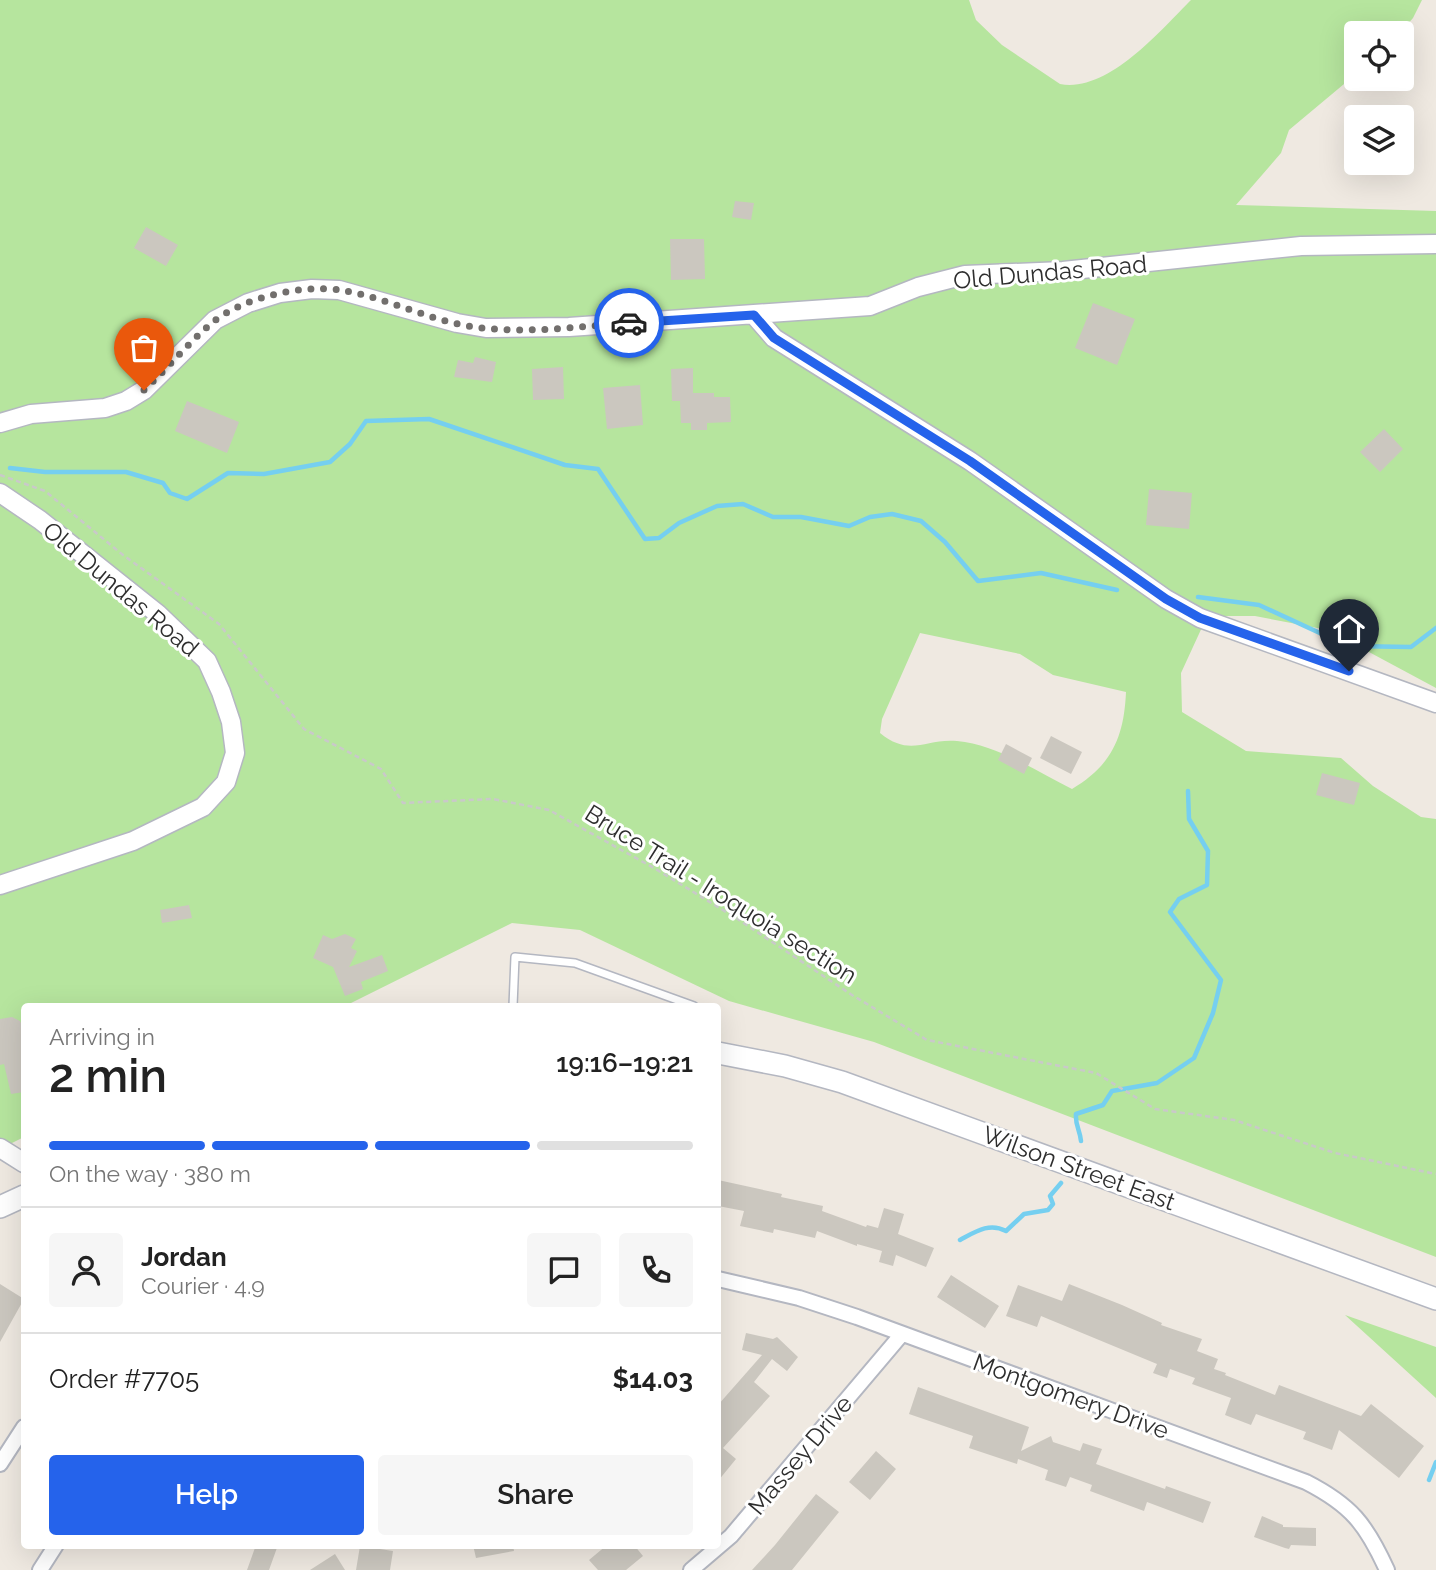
<!DOCTYPE html>
<html lang="en">
<head>
<meta charset="utf-8">
<style>
  :root { --surface:#fff; --page:#f6f6f6; --text:#222; --muted:#767676; --line:#e0e0e0; --accent:#2563eb }
  body { margin:0; font-family:Raleway,sans-serif; background:var(--page); color:var(--text); height:100vh; display:flex; flex-direction:column; font-size:26px; white-space:nowrap }
  * { box-sizing:border-box; margin:0 }
  p { font-size:23px; color:var(--muted) }
  .icon { flex:none; width:38px; height:38px; fill:none; stroke:currentColor; stroke-width:2; stroke-linecap:round; stroke-linejoin:round }
  .map { position:relative; flex:1; overflow:hidden }
  .sheet { position:absolute; left:21px; top:1003px; width:700px; height:546px; display:flex; flex-direction:column; background:var(--surface); border-radius:7px; box-shadow:0 7px 28px #0002 }
  .sheet>* { flex:none }
  .buttons { position:absolute; left:1344px; top:21px; display:grid; gap:14px }
  .buttons a { display:grid; place-items:center; width:70px; height:70px; border-radius:7px; background:var(--surface); box-shadow:0 7px 28px #0002; font-size:35px }
  .pin { position:absolute; display:grid; place-items:center; width:60px; height:60px; color:#fff; margin:-72px -30px; border-radius:50% 50% 50% 0; rotate:-45deg; box-shadow:0 0 7px #0007 }
  .pin .icon { rotate:45deg }
  .courier { position:absolute; display:grid; place-items:center; width:70px; height:70px; margin:-35px; border:5px solid #2563eb; border-radius:50%; background:#fff; color:#222; box-shadow:0 2px 9px #0007 }
  .head em { font-style:normal; font-weight:600 }
  .head div { display:flex; flex-direction:column-reverse }
  .head { display:flex; align-items:center; justify-content:space-between; height:119px; padding:0 28px }
  h1 { font-size:46px; font-weight:600; line-height:52px }
  .bar { display:grid; grid-template-columns:repeat(4,1fr); gap:10px 7px; align-content:center; height:84px; padding:0 28px }
  .bar i { height:9px; border-radius:5px; background:var(--line) }
  .bar .current { background:var(--accent) }
  .bar p { grid-column:span 4 }
  .line { display:flex; align-items:center; gap:18px; padding:0 28px; border-top:2px solid var(--line) }
  .line div { flex:1 }
  .round { display:grid; place-items:center; flex:none; width:74px; height:74px; border-radius:7px; background:var(--page) }
  .primary-button { display:flex; gap:14px; margin-top:auto; padding:14px 28px }
  .primary-button a { flex:1; height:80px; border-radius:7px; background:var(--accent); color:#fff; font-size:28px; font-weight:600; line-height:80px; text-align:center }
  .primary-button a+a { background:var(--page); color:var(--text) }
  .map>svg:first-child { display:block }
  .green { fill:#b6e59e; fill-rule:evenodd }
  .lines { fill:none; stroke-linecap:round; stroke-linejoin:round }
  .stream { stroke:#75cff0; stroke-width:4.5 }
  .building { fill:#cbc7bf }
  .service-casing { stroke:#b4b7c1; stroke-width:10 }
  .minor-casing { stroke:#b4b7c1; stroke-width:18 }
  .tertiary-casing { stroke:#b4b7c1; stroke-width:21 }
  .secondary-casing { stroke:#b4b7c1; stroke-width:24 }
  .path { stroke:#c9c9c9; stroke-width:2.5; stroke-dasharray:5 3.5; stroke-linecap:butt }
  .service { stroke:#fff; stroke-width:7 }
  .minor { stroke:#fff; stroke-width:14 }
  .tertiary { stroke:#fff; stroke-width:18 }
  .secondary { stroke:#fff; stroke-width:21 }
  .done { stroke:#726f6d; stroke-width:7; stroke-dasharray:0 12.6 }
  .route { stroke:#2563eb; stroke-width:9 }
  .labels { text-anchor:middle; dominant-baseline:central; stroke-width:6; stroke-linejoin:round; paint-order:stroke }
  .street-label { font-size:24px; fill:#2e2e2e; stroke:#fff }
</style>
</head>
<body>
<div class="map">
<svg width="1436" height="1570" viewBox="0 0 1436 1570">
  <rect width="100%" height="100%" fill="#efe9e1"/>
  <path class="green" d="M0 0H969L976 20 1002 45 1060 84C1108 93 1160 31 1191 0H1422L1413 18 1400 33H1356V74L1289 130 1281 153 1236 205 1436 211V688L1328 630 1255 616H1215L1204 623 1181 673 1182 712 1246 751 1341 758 1373 786 1421 817 1436 819V1257L874 1042 729 1001 580 930 512 923 345 1006H24V1137L0 1149ZM920 633 1020 654 1053 675 1126 692C1124 737 1112 765 1072 789 1036 771 998 745 957 741 925 738 911 758 880 733L882 719Z
    M1345 1315 1436 1347V1398Z"/>
  <g class="lines">
    <path class="stream" d="M10 468 45 472H126L163 483 170 493 187 499 228 473 264 474 330 462 350 444 366 421 429 419 565 465 598 469 645 539 659 538 679 523 717 506 743 504 773 517H801L849 526 870 517 892 514 921 521 945 542 978 581 1041 573 1117 590
      M1198 597 1259 605 1348 646 1411 647 1436 628
      M1081 1141C1080 1130 1075 1125 1076 1114L1103 1105 1112 1091 1157 1083 1194 1058 1213 1013 1221 980 1170 912 1179 899 1207 885 1208 851 1189 819 1188 791
      M960 1240C975 1232 989 1222 1006 1231L1024 1214 1048 1210 1053 1204 1050 1196 1061 1183
      M1429 1480 1436 1462"/>
  </g>
  <path class="building" d="M735 201 754 203 751 220 732 217Z
    M146 227 178 245 166 266 134 248Z
    M670 239H704L705 279 671 280Z
    M1093 303 1135 319 1117 365 1075 348Z
    M475 357 496 362 492 382 454 377 458 360 473 363Z
    M563 367 564 399 533 400 532 369Z
    M693 368V393H714V397H730L731 422 707 423V430H691V423H681L680 401H672L671 369Z
    M640 385 643 425 607 429 603 388Z
    M187 401 239 422 227 453 175 431Z
    M1384 429 1403 449 1380 472 1360 452Z
    M1149 489 1192 493 1189 529 1146 525Z
    M1051 736 1082 752 1071 774 1040 758Z
    M1006 744 1032 758 1024 774 998 760Z
    M1322 773 1360 783 1354 805 1316 795Z
    M189 905 192 918 162 923 160 910Z
    M345 934 356 939 351 948 357 951 349 967 382 955 388 971 361 982 363 989 345 996 333 967 313 958 323 935 332 939Z
    M12 1017 20 1021 24 1030V1092L11 1094 4 1064 0 1065V1019Z
    M718 1180 782 1194 781 1197 823 1206 822 1211 866 1227 867 1225 878 1228 884 1208 904 1214 898 1234 934 1248 926 1267 896 1255 893 1266 879 1262 882 1251 857 1244V1246L817 1231 815 1238 774 1229 773 1233 740 1226 744 1211 718 1206Z
    M951 1275 999 1306 985 1328 937 1297Z
    M0 1284 24 1299 0 1342Z
    M1069 1284 1122 1305 1162 1323 1161 1325 1202 1339 1197 1351 1218 1359 1214 1369 1226 1373 1225 1375 1275 1395 1279 1385 1361 1416 1371 1404 1424 1446 1399 1478 1339 1430 1332 1450 1303 1439 1306 1432 1256 1414 1251 1425 1225 1415 1231 1398 1192 1384 1195 1378 1170 1369 1167 1378 1153 1373 1157 1364 1041 1316 1037 1327 1006 1316 1018 1285 1062 1301Z
    M746 1333 773 1339 777 1337 798 1357 787 1371 772 1359 754 1382 770 1396 723 1448 736 1459 718 1481V1405L762 1355 742 1350Z
    M918 1387 1029 1427 1021 1451 1051 1436 1053 1442 1080 1451 1083 1443 1102 1449 1096 1464 1165 1489 1166 1486 1211 1502 1203 1523 1147 1502 1144 1511 1090 1491 1092 1485 1070 1477 1066 1487 1045 1480 1048 1470 1018 1459 1017 1464 969 1448 973 1436 909 1414Z
    M876 1451 896 1469 870 1500 849 1482Z
    M816 1494 839 1512 792 1570H752L775 1545Z
    M1262 1516 1283 1525V1527L1316 1528V1546L1291 1545 1289 1549 1285 1548 1254 1537Z
    M256 1545H278L269 1570H247Z
    M473 1545H513L514 1551 476 1558Z
    M607 1545H634L643 1556 626 1570H598L589 1560Z
    M360 1546 393 1551 390 1570H356Z
    M335 1554 345 1570H310Z"/>
  <g class="lines">
    <g class="service-casing">
      <path id="service" d="M513 1006 515 957 575 963 694 1006"/>
    </g>
    <g class="minor-casing">
      <path id="minor" d="M718 1279 799 1298 857 1317 1306 1482C1351 1505 1366 1524 1387 1570
        M0 1464 24 1427
        M40 1570 56 1545
        M691 1570 731 1536 902 1334"/>
    </g>
    <g class="tertiary-casing">
      <path id="tertiary" d="M754 315 774 338 970 461 1166 599 1200 618 1436 703
        M0 423 31 414 105 408 126 401 144 390 215 320 248 303 280 293 312 289 339 290 457 323 486 328 569 327 870 306 918 287 965 275 1063 271 1301 246 1436 244
        M0 493 40 520 158 614 207 661 221 692 231 722 235 753 226 782 203 807 133 841 0 885
        M0 1148 24 1163"/>
    </g>
    <g class="secondary-casing">
      <path id="secondary" d="M718 1053 785 1066 842 1082 1436 1299
        M0 1207 24 1196"/>
    </g>
    <path class="path" d="M0 475 45 491 123 555 219 624 304 729 381 769 403 803 493 799 549 810 654 868 736 918 852 995 927 1040 1096 1073 1155 1109 1234 1120 1335 1153 1436 1174"/>
    <use href="#service" class="service"/>
    <use href="#minor" class="minor"/>
    <use href="#tertiary" class="tertiary"/>
    <use href="#secondary" class="secondary"/>
  </g>
  <g class="lines">
    <path class="done" d="M144 390C168 368 188 343 213 322 242 298 302 284 340 290 380 296 418 315 458 324 513 336 573 327 629 323"/>
    <path class="route" d="M629 323 754 315 774 338 970 461 1166 599 1200 618 1349 671"/>
  </g>
  <g class="labels">
    <g class="street-label">
      <text transform="translate(1050 272) rotate(-5)">Old Dundas Road</text>
      <text transform="translate(121 589) rotate(40)">Old Dundas Road</text>
      <text transform="translate(721 894) rotate(32)">Bruce Trail - Iroquoia section</text>
      <text transform="translate(1079 1168) rotate(20)">Wilson Street East</text>
      <text transform="translate(1071 1396) rotate(20)">Montgomery Drive</text>
      <text transform="translate(800 1455) rotate(-50)">Massey Drive</text>
    </g>
  </g>
</svg>
<div class="buttons">
<a><svg class="icon" aria-label="locate" viewBox="0 0 24 24"><circle cx="12" cy="12" r="6"/><path d="M12 2v4M12 18v4M2 12h4M18 12h4"/></svg></a>
<a><svg class="icon" aria-label="layers" viewBox="0 0 24 24"><path d="M12 4l9 5-9 5-9-5zM3 14l9 5 9-5"/></svg></a>
</div>
<div class="pin" style="left:144px;top:390px;background:#ea580c"><svg class="icon" aria-label="bag" viewBox="0 0 24 24"><path d="M5 8h14l-1 12H6zM9 8a3 3 0 0 1 6 0"/></svg></div>
<div class="pin" style="left:1349px;top:671px;background:#1f2937"><svg class="icon" aria-label="home" viewBox="0 0 24 24"><path d="M3 11l9-7 9 7M6 9v11h12V9"/></svg></div>
<div class="courier" style="left:629px;top:323px"><svg class="icon" aria-label="car" viewBox="0 0 24 24"><path d="M5 17H2v-5l4-1 3-4h7l3 4 3 1v5h-3M9 17h6M6 11h13"/><circle cx="7" cy="17" r="2"/><circle cx="17" cy="17" r="2"/></svg></div>
<section class="sheet">
<div class="head"><div><h1>2 min</h1><p>Arriving in</p></div><em>19:16–19:21</em></div>
<div class="bar"><i class="current"></i><i class="current"></i><i class="current"></i><i></i><p>On the way · 380 m</p></div>
<div class="line" style="height:126px"><a class="round"><svg class="icon" aria-label="person" viewBox="0 0 24 24"><circle cx="12" cy="8" r="4"/><path d="M4 21q1-7 8-7t8 7"/></svg></a><div><b>Jordan</b><p>Courier · 4.9</p></div><a class="round"><svg class="icon" aria-label="chat" viewBox="0 0 24 24"><path d="M4 5h16v11H9l-5 4z"/></svg></a><a class="round"><svg class="icon" aria-label="phone" viewBox="0 0 24 24"><path d="M5 4h4l2 5-3 2q2 4 5 5l2-3 5 2v4C11 20 4 13 5 4z"/></svg></a></div>
<div class="line" style="height:91px"><div>Order #7705</div><b>$14.03</b></div>
<div class="primary-button"><a>Help</a><a>Share</a></div>
</section>
</div>
</body>
</html>
